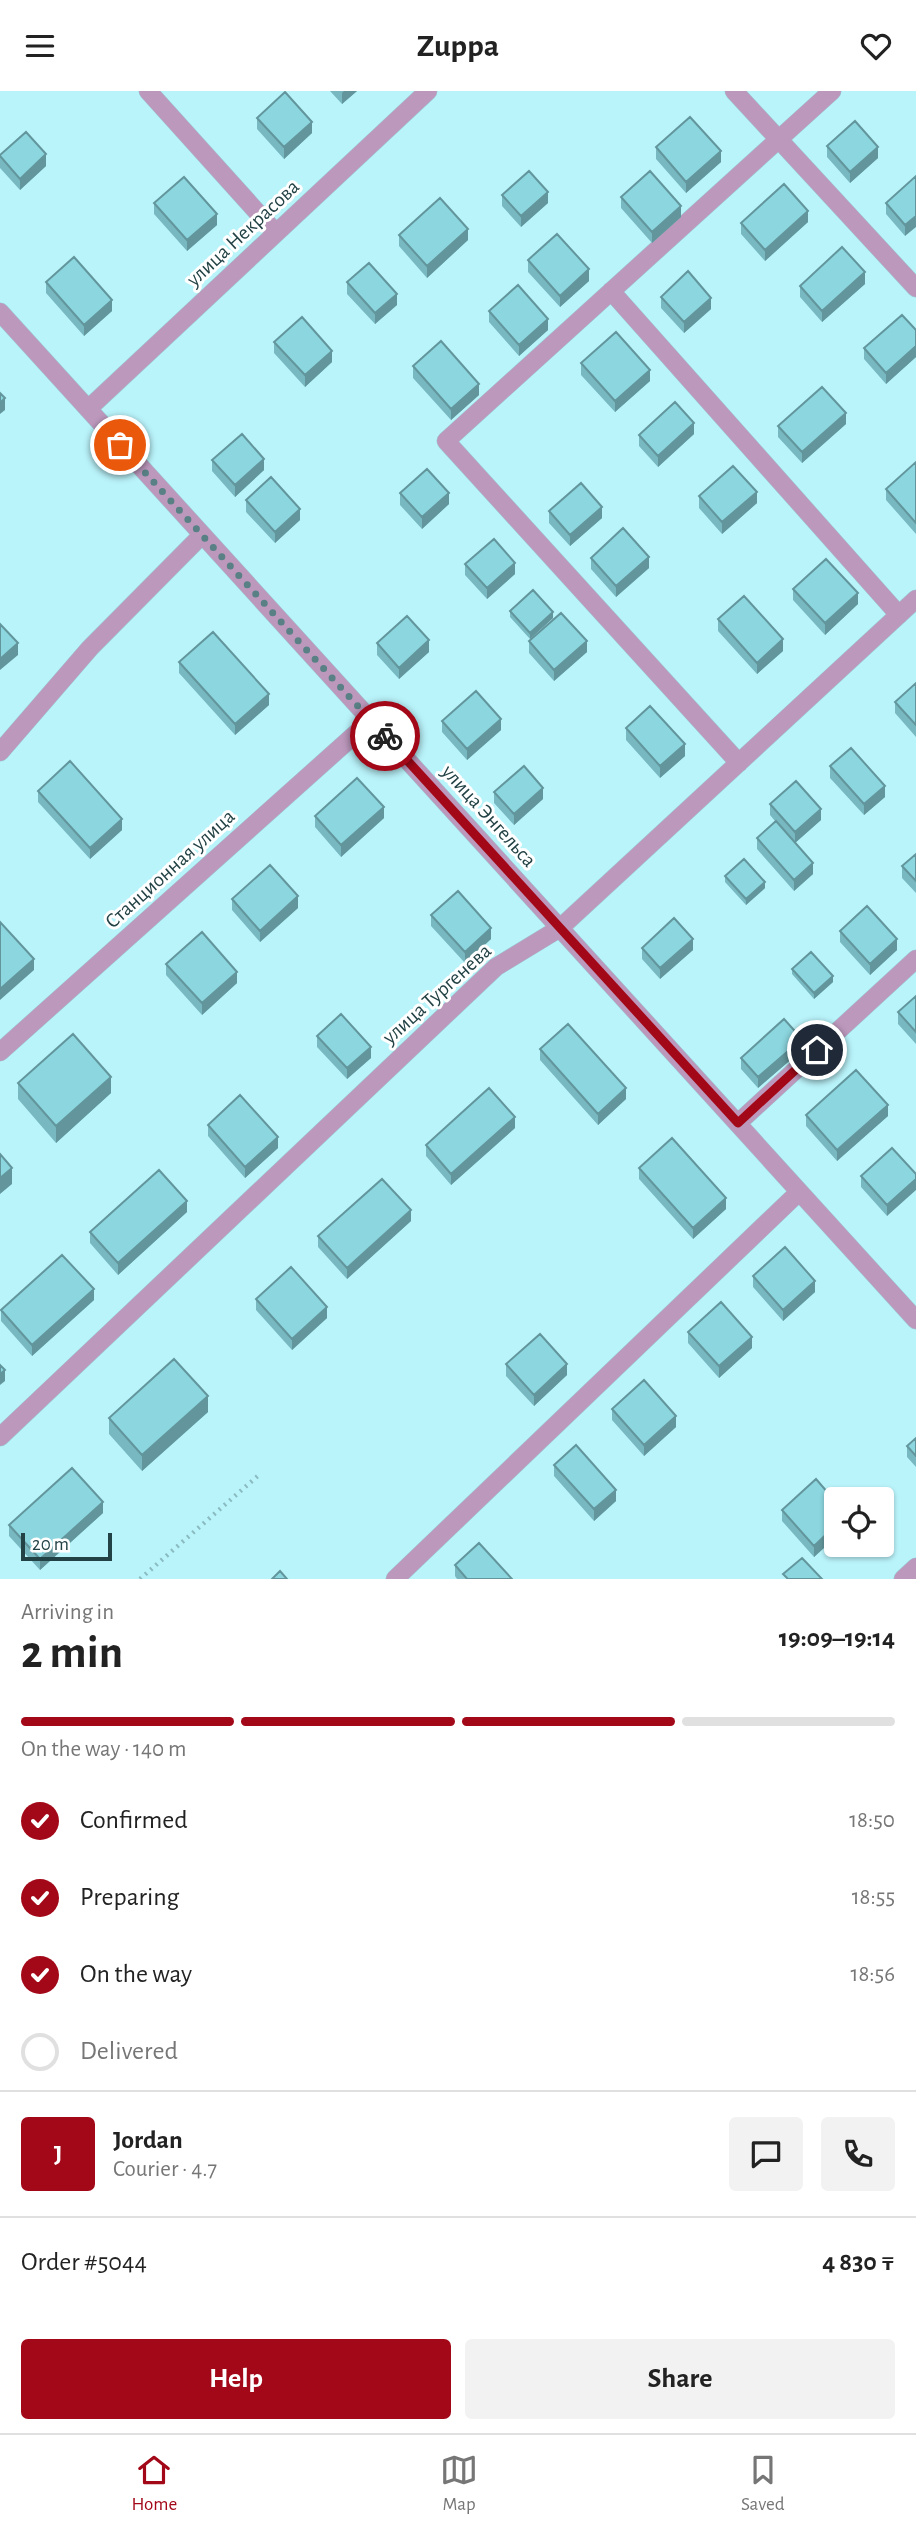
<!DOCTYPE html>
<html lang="en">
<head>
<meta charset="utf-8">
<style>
  :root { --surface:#fff; --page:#f2f2f2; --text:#222; --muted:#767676; --line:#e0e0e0; --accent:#a30818 }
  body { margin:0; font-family:"Alegreya Sans",sans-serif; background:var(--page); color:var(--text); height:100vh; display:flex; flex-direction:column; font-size:26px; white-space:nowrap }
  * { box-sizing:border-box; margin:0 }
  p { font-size:23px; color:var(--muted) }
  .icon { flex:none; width:38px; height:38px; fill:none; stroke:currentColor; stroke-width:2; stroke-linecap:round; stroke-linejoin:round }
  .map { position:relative; height:1488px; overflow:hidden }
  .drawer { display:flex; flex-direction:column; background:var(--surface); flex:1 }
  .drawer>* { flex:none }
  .fabs { position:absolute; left:824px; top:1396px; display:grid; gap:14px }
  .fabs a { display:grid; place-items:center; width:70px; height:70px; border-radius:7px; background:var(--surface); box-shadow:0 2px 5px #0004; font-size:35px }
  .scale { position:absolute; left:21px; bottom:18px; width:91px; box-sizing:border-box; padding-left:7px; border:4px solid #234245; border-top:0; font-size:19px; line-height:24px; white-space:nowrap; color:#234245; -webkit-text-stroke:5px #fff; paint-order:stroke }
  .pin { position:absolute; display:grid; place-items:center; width:60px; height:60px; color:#fff; margin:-30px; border:4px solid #fff; border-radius:50%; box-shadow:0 2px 7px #0007 }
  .courier { position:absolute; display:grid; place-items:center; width:70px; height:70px; margin:-35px; border:5px solid #a30818; border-radius:50%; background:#fff; color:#222; box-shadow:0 2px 9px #0007 }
  .overview em { font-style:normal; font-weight:700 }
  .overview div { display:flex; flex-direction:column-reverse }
  .overview { display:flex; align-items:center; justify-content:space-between; height:119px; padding:0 21px }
  h1 { font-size:46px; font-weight:700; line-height:52px }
  .bar { display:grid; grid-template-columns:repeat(4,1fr); gap:10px 7px; align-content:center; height:84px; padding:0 21px }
  .bar i { height:9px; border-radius:5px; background:var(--line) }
  .bar .current { background:var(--accent) }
  .bar p { grid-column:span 4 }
  .line { display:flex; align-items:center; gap:18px; padding:0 21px; border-top:2px solid var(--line) }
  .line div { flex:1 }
  .round { display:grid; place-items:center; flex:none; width:74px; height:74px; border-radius:7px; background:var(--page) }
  ol { padding:0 21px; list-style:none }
  li { display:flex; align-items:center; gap:21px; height:77px }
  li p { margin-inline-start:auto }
  li .icon { padding:7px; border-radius:50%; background:var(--accent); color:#fff; stroke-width:4 }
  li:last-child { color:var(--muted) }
  li i { width:38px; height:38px; border:4px solid var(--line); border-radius:50% }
  .cta { display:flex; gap:14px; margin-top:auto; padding:14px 21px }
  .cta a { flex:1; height:80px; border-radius:7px; background:var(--accent); color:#fff; font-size:28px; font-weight:700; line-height:80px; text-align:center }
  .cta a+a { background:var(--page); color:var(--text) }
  header { display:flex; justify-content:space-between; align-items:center; height:91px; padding:0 21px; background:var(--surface); font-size:32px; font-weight:700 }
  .dock { display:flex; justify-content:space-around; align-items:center; height:98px; border-top:2px solid var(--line); background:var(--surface); font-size:19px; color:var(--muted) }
  .dock a { display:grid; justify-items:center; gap:4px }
  .dock .current { color:var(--accent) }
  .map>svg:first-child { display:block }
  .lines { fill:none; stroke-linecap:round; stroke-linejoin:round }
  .minor-casing { stroke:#9cd0d7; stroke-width:19 }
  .path { stroke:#8abbc1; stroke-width:4.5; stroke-dasharray:2 5; stroke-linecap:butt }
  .minor { stroke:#bc98bd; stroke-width:18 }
  .wall { fill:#78b8c0 }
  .shaded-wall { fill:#62969c }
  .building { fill:#8cd6df; stroke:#62969c; stroke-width:2 }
  .done { stroke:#588085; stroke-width:7; stroke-dasharray:0 12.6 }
  .route { stroke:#a30818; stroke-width:9 }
  .labels { text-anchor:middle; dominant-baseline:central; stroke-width:6; stroke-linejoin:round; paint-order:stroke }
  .street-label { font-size:21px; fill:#234245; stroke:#fff }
</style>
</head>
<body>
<header><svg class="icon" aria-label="menu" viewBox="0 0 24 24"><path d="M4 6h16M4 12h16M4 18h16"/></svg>Zuppa<svg class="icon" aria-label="heart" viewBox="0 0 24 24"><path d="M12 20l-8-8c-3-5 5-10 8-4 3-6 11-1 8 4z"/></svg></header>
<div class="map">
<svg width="916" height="1488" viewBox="0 0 916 1488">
  <rect width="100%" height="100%" fill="#baf4fb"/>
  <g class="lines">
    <g class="minor-casing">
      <path id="minor" d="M148 0 276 142
        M734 0 916 197
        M611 200 899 524
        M0 221 916 1229
        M88 318 428 0
        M0 661 90 557 202 444
        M739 672 446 350 832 0
        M0 961 371 629
        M738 1032 916 868
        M0 1346 496 876 560 837 916 508
        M395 1488 799 1101
        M903 1488 916 1476"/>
    </g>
    <path class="path" d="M140 1488 260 1383"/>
    <use href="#minor" class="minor"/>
  </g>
  <path class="wall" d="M330 0H357L342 13Z
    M257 27 312 42 284 68 257 38Z
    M827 55 878 67 850 92 827 66Z
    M656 56 721 71 686 102 656 68Z
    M0 64 46 75 20 99 0 77Z
    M916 85 905 145 886 123V112Z
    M502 104 548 112 521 136 502 115Z
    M621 106 681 126 652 152 621 117Z
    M154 112 217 134 187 160 154 123Z
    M808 131 765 170 741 143V132Z
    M399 144 468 149 427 187 399 155Z
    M528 169 589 190 560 216 528 181Z
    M46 191 112 220 84 245 46 202Z
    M347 191 397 214 375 233 347 203Z
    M865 193 822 231 800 206V195Z
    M661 206 711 218 684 242 661 217Z
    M489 220 548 239 519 265 489 231Z
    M916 239V266L886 293 864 268V257Z
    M274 251 332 271 305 296 274 262Z
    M581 272 650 290 615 321 581 284Z
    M413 275 479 304 451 329 413 287Z
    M846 333 802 372 778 346V335Z
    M694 343 658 376 639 355V344Z
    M212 369 264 379 235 406 212 380Z
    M916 371V443L886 409V398Z
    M400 402 449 413 422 438 400 414Z
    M699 405 757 412 722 443 699 417Z
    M246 409 300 429 275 452 246 421Z
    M549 420 602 427 570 455 549 432Z
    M591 467 649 477 616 506 591 478Z
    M465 473 515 483 487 508 465 484Z
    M793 498 858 513 825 544 793 509Z
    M510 520 553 527 530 548 510 526Z
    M718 528 783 560 757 583 718 540Z
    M529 550 587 561 554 590 529 562Z
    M377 552 429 561 399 588 377 564Z
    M179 571 269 614 235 644 179 582Z
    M916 592V646L895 622V611Z
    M442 630 501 639 467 669 442 641Z
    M626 637 685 665 660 687 626 649Z
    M830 675 885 706 864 724 830 687Z
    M38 700 122 739 90 768 38 711Z
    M494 701 543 708 514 734 494 712Z
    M770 713 821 729 795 752 813 783 794 800 757 758V747L775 730 770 724Z
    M315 725 384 727 341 766 315 736Z
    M916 763V802L902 787V775Z
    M725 785 765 797 746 814 725 791Z
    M232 808 298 817 260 851 232 819Z
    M431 824 491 848 465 872 431 835Z
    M840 840 897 859 870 884 840 851Z
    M642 857 693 859 660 888 642 868Z
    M166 873 237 892 202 924 166 884Z
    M792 878 833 891 814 908 792 883Z
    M916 905V953L898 933V921Z
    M317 945 371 967 347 988 317 956Z
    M540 958 626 1008 598 1034 540 969Z
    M802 959 758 997 741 978V967Z
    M18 992 111 1002 56 1052 18 1008Z
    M806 1024 888 1025 837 1070 806 1035Z
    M208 1034 278 1057 245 1087 208 1045Z
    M515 1037 451 1094 426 1065V1054Z
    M639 1077 726 1118 693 1148 639 1088Z
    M916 1083 887 1125 861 1096V1085Z
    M187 1121 118 1184 90 1152V1141Z
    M411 1130 347 1188 318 1156V1145Z
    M753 1185 815 1201 783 1230 753 1196Z
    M256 1208 327 1227 292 1259 256 1219Z
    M94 1209 32 1265 1 1230V1219Z
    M688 1241 752 1257 719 1287 688 1252Z
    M506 1273 567 1284 534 1315 506 1285Z
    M612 1318 676 1336 644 1365 612 1329Z
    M208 1321 142 1380 109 1343V1327Z
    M916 1347V1376L907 1366V1355Z
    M554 1374 616 1410 594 1430 554 1385Z
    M836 1411V1446L814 1466 782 1430V1419Z
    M103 1422 40 1479 9 1445V1434Z
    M455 1474 512 1488H457L455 1485Z"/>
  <path class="shaded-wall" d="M344 0H357L342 13V2Z
    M312 31V42L284 68V56Z
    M878 56V67L850 92V81Z
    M721 60V71L686 102V91Z
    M46 63V75L20 99V88Z
    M548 101V112L521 136V125Z
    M681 115V126L652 152V141Z
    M808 120V131L765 170V159Z
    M217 123V134L187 160V149Z
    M916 125V136L905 145V134Z
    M468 138V149L427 187V175Z
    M589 178V190L560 216V205Z
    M865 181V193L822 231V220Z
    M397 203V214L375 233V222Z
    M711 207V218L684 242V231Z
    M112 209V220L84 245V234Z
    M548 228V239L519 265V254Z
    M916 255V266L886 293V282Z
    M332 260V271L305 296V284Z
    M650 279V290L615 321V310Z
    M479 293V304L451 329V318Z
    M5 307V319L0 323V312Z
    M846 322V333L802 372V361Z
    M694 332V343L658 376V365Z
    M264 368V379L235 406V394Z
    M757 401V412L722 443V431Z
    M449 402V413L422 438V426Z
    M602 416V427L570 455V444Z
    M300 418V429L275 452V441Z
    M649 466V477L616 506V495Z
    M515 472V483L487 508V497Z
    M858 502V513L825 544V532Z
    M553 521V527L530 548V542Z
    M783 548V560L757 583V572Z
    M429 549V561L399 588V577Z
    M587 550V561L554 590V579Z
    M18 552V564L0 579V568Z
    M269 603V614L235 644V633Z
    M501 628V639L467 669V658Z
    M685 653V665L660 687V675Z
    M885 695V706L864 724V713Z
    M543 697V708L514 734V723Z
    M384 716V727L341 766V754Z
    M821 718V729L795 752V741Z
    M122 728V739L90 768V757Z
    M813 772V783L794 800V789Z
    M765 791V797L746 814V808Z
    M298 805V817L260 851V840Z
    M491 837V848L465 872V861Z
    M693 848V859L660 888V877Z
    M897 848V859L870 884V873Z
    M34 868V879L0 909V898Z
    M237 881V892L202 924V912Z
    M833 885V891L814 908V902Z
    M802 948V959L758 997V986Z
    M371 956V967L347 988V977Z
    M111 986V1002L56 1052V1035Z
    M626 997V1008L598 1034V1023Z
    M888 1014V1025L837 1070V1059Z
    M515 1026V1037L451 1094V1083Z
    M278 1046V1057L245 1087V1076Z
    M12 1077V1093L0 1103V1087Z
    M916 1088V1099L887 1125V1114Z
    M726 1107V1118L693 1148V1137Z
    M187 1110V1121L118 1184V1172Z
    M411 1119V1130L347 1188V1177Z
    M815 1190V1201L783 1230V1219Z
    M94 1198V1209L32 1265V1254Z
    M327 1216V1227L292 1259V1248Z
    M752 1246V1257L719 1287V1275Z
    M567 1273V1284L534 1315V1304Z
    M5 1279V1290L0 1294V1283Z
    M208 1305V1321L142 1380V1364Z
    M676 1325V1336L644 1365V1354Z
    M616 1399V1410L594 1430V1418Z
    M103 1411V1422L40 1479V1468Z
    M836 1434V1446L814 1466V1455Z"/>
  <path class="building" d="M285 1 312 31 284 56 257 27Z
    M690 26 721 60 686 91 656 56Z
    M855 30 878 56 850 81 827 55Z
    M26 41 46 63 20 88 0 65V64Z
    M529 80 548 101 521 125 502 104Z
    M650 80 681 115 652 141 621 106Z
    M916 85V125L905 134 886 112Z
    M184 86 217 123 187 149 154 112Z
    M784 93 808 120 765 159 741 132Z
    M440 107 468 138 427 175 399 144Z
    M557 143 589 178 560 205 528 169Z
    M842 156 865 181 822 220 800 195Z
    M74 166 112 209 84 234 46 191Z
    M369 172 397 203 375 222 347 191Z
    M688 180 711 207 684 231 661 206Z
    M518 194 548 228 519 254 489 220Z
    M902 224 916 239V255L886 282 864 257Z
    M302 226 332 260 305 284 274 251Z
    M616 241 650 279 615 310 581 272Z
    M441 250 479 293 451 318 413 275Z
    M822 296 846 322 802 361 778 335Z
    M0 302 5 307 0 312Z
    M675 311 694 332 658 365 639 344Z
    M242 343 264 368 235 394 212 369Z
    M916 371V432L886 398Z
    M733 375 757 401 722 431 699 405Z
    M427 378 449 402 422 426 400 402Z
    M271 386 300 418 275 441 246 409Z
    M581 392 602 416 570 444 549 420Z
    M623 437 649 466 616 495 591 467Z
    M494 448 515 472 487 497 465 473Z
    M826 468 858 502 825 532 793 498Z
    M533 499 553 521 530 542 510 520Z
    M744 505 783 548 757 572 718 528Z
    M561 522 587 550 554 579 529 550Z
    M407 525 429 549 399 577 377 552Z
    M0 533 18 552 0 568Z
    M213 541 269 603 235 633 179 571Z
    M916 592V634L895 611Z
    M476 600 501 628 467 658 442 630Z
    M650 615 685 653 660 675 626 637Z
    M851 657 885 695 864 713 830 675Z
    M70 670 122 728 90 757 38 700Z
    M524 675 543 697 514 723 494 701Z
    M357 687 384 716 341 754 315 725Z
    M796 690 821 718 795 741 770 713Z
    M776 730 813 772 794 789 757 747Z
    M916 763V790L902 775Z
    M744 768 765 791 746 808 725 785Z
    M270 774 298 805 260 840 232 808Z
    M458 800 491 837 465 861 431 824Z
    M867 815 897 848 870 873 840 840Z
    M674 827 693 848 660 877 642 857Z
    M0 831 34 868 0 898Z
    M202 841 237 881 202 912 166 873Z
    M811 861 833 885 814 902 792 878Z
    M916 905V941L898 921Z
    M341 923 371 956 347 977 317 945Z
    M784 928 802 948 758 986 741 967Z
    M568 933 626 997 598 1023 540 958Z
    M73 943 111 986 56 1035 18 992Z
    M856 979 888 1014 837 1059 806 1024Z
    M489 997 515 1026 451 1083 426 1054Z
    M240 1004 278 1046 245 1076 208 1034Z
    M672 1047 726 1107 693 1137 639 1077Z
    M892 1057 916 1083V1088L887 1114 861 1085Z
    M0 1063 12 1077 0 1087Z
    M159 1079 187 1110 118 1172 90 1141Z
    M382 1088 411 1119 347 1177 318 1145Z
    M785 1156 815 1190 783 1219 753 1185Z
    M62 1164 94 1198 32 1254 1 1219Z
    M291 1176 327 1216 292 1248 256 1208Z
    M721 1211 752 1246 719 1275 688 1241Z
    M540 1243 567 1273 534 1304 506 1273Z
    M174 1268 208 1305 142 1364 109 1327Z
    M0 1274 5 1279 0 1283Z
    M644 1289 676 1325 644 1354 612 1318Z
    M916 1347V1365L907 1355Z
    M576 1354 616 1399 594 1418 554 1374Z
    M72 1377 103 1411 40 1468 9 1434Z
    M816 1388 836 1411V1434L814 1455 782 1419Z
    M479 1452 512 1488H467L455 1474Z
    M802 1467 822 1488H788L783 1483Z
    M280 1480 287 1488H272Z"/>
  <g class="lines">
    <path class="done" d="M120 354 385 645"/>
    <path class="route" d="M385 645 738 1032 817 959"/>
  </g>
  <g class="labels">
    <g class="street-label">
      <text transform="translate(243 142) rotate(-43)">улица Некрасова</text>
      <text transform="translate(489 725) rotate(48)">улица Энгельса</text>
      <text transform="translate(170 778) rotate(-42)">Станционная улица</text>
      <text transform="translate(437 903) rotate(-42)">улица Тургенева</text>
    </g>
  </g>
</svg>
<div class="fabs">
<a><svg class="icon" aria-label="locate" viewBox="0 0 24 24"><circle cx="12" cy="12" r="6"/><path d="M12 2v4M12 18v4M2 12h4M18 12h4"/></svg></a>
</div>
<div class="scale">20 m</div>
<div class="pin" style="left:120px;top:354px;background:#ea580c"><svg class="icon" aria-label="bag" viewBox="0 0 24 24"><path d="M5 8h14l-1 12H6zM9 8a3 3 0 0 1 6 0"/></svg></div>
<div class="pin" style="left:817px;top:959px;background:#1f2937"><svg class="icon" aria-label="home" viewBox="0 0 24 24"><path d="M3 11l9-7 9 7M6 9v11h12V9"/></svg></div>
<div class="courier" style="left:385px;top:645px"><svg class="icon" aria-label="bike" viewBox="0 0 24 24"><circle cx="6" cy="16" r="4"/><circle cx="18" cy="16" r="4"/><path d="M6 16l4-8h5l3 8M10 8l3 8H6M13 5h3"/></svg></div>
</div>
<section class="drawer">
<div class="overview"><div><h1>2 min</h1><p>Arriving in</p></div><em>19:09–19:14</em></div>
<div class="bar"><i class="current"></i><i class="current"></i><i class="current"></i><i></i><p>On the way · 140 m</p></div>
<ol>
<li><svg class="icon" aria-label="check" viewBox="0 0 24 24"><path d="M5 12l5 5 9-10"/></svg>Confirmed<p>18:50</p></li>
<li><svg class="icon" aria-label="check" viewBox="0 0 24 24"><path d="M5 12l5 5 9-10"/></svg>Preparing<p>18:55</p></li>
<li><svg class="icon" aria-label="check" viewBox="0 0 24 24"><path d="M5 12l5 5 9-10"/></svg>On the way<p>18:56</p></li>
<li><i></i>Delivered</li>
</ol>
<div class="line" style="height:126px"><b class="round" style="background:var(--accent);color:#fff">J</b><div><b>Jordan</b><p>Courier · 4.7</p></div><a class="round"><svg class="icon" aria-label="chat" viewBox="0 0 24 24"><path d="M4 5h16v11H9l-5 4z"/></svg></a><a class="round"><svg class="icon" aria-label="phone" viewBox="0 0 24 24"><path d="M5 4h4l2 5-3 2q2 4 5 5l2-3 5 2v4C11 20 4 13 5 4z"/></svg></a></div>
<div class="line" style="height:91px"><div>Order #5044</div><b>4 830 ₸</b></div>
<div class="cta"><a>Help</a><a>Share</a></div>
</section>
<nav class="dock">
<a class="current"><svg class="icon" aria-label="home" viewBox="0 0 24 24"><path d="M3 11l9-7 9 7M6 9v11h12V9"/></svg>Home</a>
<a><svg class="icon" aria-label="map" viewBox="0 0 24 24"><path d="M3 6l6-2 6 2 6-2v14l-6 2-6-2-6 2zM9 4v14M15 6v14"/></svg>Map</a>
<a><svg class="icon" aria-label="saved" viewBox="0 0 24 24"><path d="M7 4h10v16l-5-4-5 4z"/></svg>Saved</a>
</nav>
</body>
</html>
